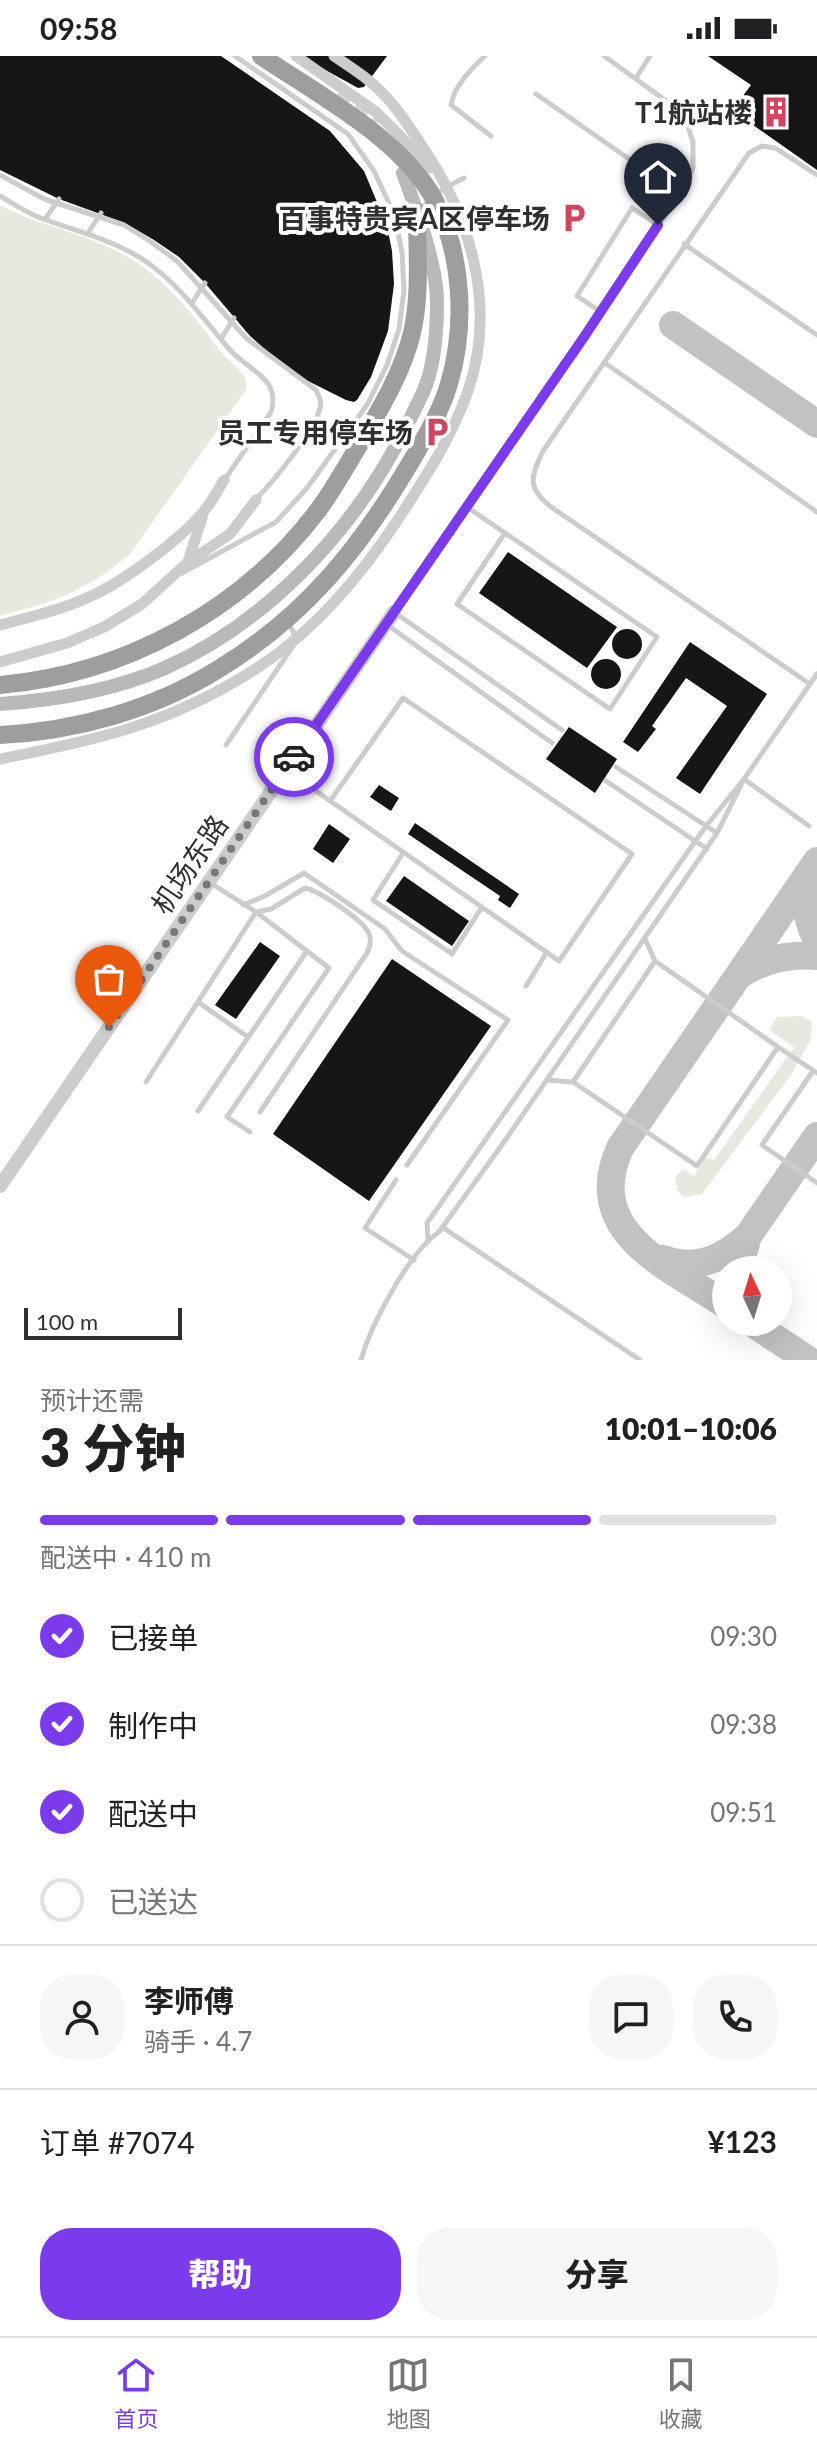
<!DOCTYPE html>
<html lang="zh">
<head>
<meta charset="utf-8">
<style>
  :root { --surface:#fff; --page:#f6f6f6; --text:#202124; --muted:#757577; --line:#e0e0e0; --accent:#7c3aed }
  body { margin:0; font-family:Lato,"Noto Sans SC",sans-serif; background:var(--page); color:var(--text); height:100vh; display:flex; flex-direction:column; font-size:30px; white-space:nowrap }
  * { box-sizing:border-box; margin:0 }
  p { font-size:26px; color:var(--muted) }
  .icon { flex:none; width:44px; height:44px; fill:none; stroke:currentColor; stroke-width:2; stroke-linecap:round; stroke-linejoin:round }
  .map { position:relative; height:1304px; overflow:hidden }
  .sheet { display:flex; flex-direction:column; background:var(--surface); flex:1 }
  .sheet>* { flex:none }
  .needle { width:52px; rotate:356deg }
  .buttons { position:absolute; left:712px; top:1200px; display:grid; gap:16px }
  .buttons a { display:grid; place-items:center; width:80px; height:80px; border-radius:50%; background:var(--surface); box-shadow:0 8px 32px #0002; font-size:40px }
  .scale { position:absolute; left:24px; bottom:20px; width:158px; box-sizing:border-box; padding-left:8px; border:4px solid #2f2f2f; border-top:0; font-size:22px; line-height:28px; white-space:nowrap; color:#2f2f2f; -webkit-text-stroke:6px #fff; paint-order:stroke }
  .pin { position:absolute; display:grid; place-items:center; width:68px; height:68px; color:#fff; margin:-82px -34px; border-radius:50% 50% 50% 0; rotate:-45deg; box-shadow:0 0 8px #0007 }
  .pin .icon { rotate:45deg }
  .courier { position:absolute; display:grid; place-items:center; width:80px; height:80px; margin:-40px; border:6px solid #7c3aed; border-radius:50%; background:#fff; color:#222; box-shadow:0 2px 10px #0007 }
  .headline em { font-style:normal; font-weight:800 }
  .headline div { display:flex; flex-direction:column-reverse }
  .headline { display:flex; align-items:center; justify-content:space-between; height:136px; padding:0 40px }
  h1 { font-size:52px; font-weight:800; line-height:60px }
  .bar { display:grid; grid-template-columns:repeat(4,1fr); gap:12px 8px; align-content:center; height:96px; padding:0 40px }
  .bar i { height:10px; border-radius:6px; background:var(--line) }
  .bar .active { background:var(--accent) }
  .bar p { grid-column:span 4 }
  .line { display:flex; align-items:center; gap:20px; padding:0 40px; border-top:2px solid var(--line) }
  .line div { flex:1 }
  .round { display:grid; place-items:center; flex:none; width:84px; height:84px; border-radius:32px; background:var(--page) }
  ol { padding:0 40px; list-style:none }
  li { display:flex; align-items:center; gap:24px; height:88px }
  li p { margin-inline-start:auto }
  li .icon { padding:8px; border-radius:50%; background:var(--accent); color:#fff; stroke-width:4 }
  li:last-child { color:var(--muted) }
  li i { width:44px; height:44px; border:4px solid var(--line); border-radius:50% }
  .primary-button { display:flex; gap:16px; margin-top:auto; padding:16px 40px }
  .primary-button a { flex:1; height:92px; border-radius:32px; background:var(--accent); color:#fff; font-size:32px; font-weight:800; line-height:92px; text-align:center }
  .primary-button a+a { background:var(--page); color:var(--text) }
  .status { display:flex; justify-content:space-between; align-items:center; height:56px; padding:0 40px; background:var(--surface); direction:ltr }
  .status svg { height:22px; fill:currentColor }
  .menu { display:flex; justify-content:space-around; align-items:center; height:112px; border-top:2px solid var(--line); background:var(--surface); font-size:22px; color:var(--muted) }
  .menu a { display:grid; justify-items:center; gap:4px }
  .menu .active { color:var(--accent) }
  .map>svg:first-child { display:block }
  .green { fill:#e6eade }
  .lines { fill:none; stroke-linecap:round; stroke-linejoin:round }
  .taxiway { stroke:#c2c2c2; stroke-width:28 }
  .building { fill:#161616 }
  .secondary-tunnel { stroke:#d5d5d5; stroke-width:14; stroke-dasharray:14 7; stroke-linecap:butt }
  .service { stroke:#ccc; stroke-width:5 }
  .minor { stroke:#ccc; stroke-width:11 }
  .tertiary { stroke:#ccc; stroke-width:14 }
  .secondary { stroke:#b9b9b9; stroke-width:14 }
  .trunk { stroke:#9e9e9e; stroke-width:18 }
  .service-bridge { stroke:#ccc; stroke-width:5 }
  .minor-bridge { stroke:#ccc; stroke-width:11 }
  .trunk-bridge { stroke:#9e9e9e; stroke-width:18 }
  .done { stroke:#787878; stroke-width:8; stroke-dasharray:0 14.4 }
  .route { stroke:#7c3aed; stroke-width:10 }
  .labels { text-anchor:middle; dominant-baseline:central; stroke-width:8; stroke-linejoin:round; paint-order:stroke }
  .poi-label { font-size:28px; font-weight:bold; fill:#2f2f2f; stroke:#fff; text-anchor:end }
  .street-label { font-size:28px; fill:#2f2f2f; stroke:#fff }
</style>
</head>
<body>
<div class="status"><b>09:58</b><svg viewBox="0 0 49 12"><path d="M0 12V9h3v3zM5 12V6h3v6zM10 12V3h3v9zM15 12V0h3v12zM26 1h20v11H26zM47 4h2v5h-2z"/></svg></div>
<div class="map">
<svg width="817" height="1304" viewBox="0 0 817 1304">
  <rect width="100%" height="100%" fill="#fff"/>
  <path class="green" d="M0 149C37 169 78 176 115 194 161 216 191 256 221 296 231 309 250 317 246 334L130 498C85 536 56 545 0 560Z
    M801 960 812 966 811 983 791 1019 702 1138 684 1141 677 1134 675 1121 683 1113 694 1120 706 1102 714 1104 794 991 769 974 777 961Z"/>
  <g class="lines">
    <path class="taxiway" d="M673 269 817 368
      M810 816C804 840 805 862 817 884
      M741 918C764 903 790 898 817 900
      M748 1180 817 1080
      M663 1203C697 1215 722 1203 748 1180L741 1204 740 1214
      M726 1249C668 1210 582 1177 620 1092L817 805
      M751 1266 808 1304"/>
  </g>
  <path class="building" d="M0 0H221L330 75 364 115 387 170 392 195 394 228 388 275 371 321 357 344 354 346 346 344 308 325 277 304 250 280 205 227 179 201 154 184 125 167 59 143 0 114Z
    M300 0H387L364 31 358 32Z
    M708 0H817V114L736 57 737 48 751 29Z
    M508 496 617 571 587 612 479 537Z
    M612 588a15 15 0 1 1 30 0a15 15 0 1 1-30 0Z
    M690 586 767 638 700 738 676 722 727 650 686 622 652 670 656 673 638 696 623 686Z
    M591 618a15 15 0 1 1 30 0a15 15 0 1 1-30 0Z
    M569 671 617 703 595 737 546 703Z
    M379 729 399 742 391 755 370 741Z
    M415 767 519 838 510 852 498 844 500 840 408 778Z
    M329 768 350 783 333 807 313 793Z
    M404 820 469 865 452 890 386 845Z
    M260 886 280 900 236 963 215 949Z
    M392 903 491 970 369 1145 273 1078Z"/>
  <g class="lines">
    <path class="secondary-tunnel" d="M340 36 349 42 373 70"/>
    <path class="service" d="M485 0C471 13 454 30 451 49L491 80
      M636 22 650 0
      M536 38 679 138
      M0 119 44 143 124 169 151 186 177 205 246 282 316 334C319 340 322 345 320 352 315 375 273 426 256 443
      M0 140C12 147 25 156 38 161 80 177 126 186 161 217 188 240 208 269 231 295 251 316 281 323 271 356L225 423
      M420 153 443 133 464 122
      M684 188 817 279
      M601 256 577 240 632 152 658 169
      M605 307 817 456
      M467 451 657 581 610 653 457 548 505 477
      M182 517 276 466 307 432 367 349 387 309 399 273 404 234 402 196 394 158 374 115 348 78 235 0
      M386 568 552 687
      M810 628 554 453C528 434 529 423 543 395L749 97 762 90 775 92 817 119
      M562 674 394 556 601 256 679 138 693 112V86L687 68 676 52 604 0
      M226 689 293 590 294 577 289 568
      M616 711 717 777
      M286 714 559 905 632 798 403 642 330 745
      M744 723 809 770
      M606 725 707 793
      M403 797 373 844 452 898 482 851
      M209 826 256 856 329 912 227 1061 250 1076
      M243 849 265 840 304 817 385 873 402 895 508 964 407 1109
      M526 930 547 896
      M198 946 248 981
      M778 991 817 1017
      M813 1015 762 1089 817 1127
      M547 1024 573 1026 655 905 645 883
      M146 1026 256 856 271 853 305 832C319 835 364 864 369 878 372 885 370 891 367 897L260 1056
      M573 1026 697 1110 778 991 655 905
      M198 1055 307 895
      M396 1124 365 1172 414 1204
      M442 1171 640 1304
      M428 1183 427 1167 706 770 744 723 817 618
      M361 1304C371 1269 409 1196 439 1176L504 1086 717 777 744 723"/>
    <path class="minor" d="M296 0 376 56 400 80
      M188 506 203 458
      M0 569C30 561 61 554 89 541 122 527 181 483 204 455 212 446 218 434 224 424
      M0 606 67 587 104 571 142 548 187 507 230 478 256 444"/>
    <path class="tertiary" d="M0 1130 394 556"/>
    <path class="secondary" d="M0 648C56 644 113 635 165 612 271 564 357 471 408 367 414 355 421 342 426 329 435 304 437 273 437 246 437 208 416 153 403 117"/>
    <path class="trunk" d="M0 629C125 618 243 554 319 453 333 434 345 412 358 391 379 355 402 318 412 277 421 238 417 196 417 156"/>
    <path class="service-bridge" d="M45 163 59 143
      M88 177 101 157
      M192 247 205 227
      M221 283 234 262"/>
    <path class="minor-bridge" d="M400 80 430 112
      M0 703C97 684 170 668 254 614 314 576 360 521 399 462 425 422 452 381 468 335 498 247 469 157 418 84 408 69 399 54 386 41 371 24 352 12 334 0"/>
    <path class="trunk-bridge" d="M0 679C76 675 152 654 217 614 305 561 361 491 412 404 426 380 441 355 449 328 466 270 463 200 435 145 404 84 317 38 261 0"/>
  </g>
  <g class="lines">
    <path class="done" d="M109 971 294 701"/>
    <path class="route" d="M294 701 584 281 658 169"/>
  </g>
  <defs>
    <g id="building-bare" transform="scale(2.4)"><path d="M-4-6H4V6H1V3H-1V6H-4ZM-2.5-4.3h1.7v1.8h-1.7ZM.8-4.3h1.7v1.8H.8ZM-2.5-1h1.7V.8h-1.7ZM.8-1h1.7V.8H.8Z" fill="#d2455e" stroke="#fff" stroke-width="2.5" paint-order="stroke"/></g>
    <g id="parking-bare" transform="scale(2.4)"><path d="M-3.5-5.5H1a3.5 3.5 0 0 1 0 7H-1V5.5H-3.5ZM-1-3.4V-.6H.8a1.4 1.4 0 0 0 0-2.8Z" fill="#d2455e" stroke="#fff" stroke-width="2.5" paint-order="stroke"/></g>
  </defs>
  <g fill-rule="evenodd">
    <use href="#building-bare" x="776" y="56"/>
    <use href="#parking-bare" x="574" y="162"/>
    <use href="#parking-bare" x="437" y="376"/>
  </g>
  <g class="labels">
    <g class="poi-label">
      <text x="752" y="56">T1航站楼</text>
      <text x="550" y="162">百事特贵宾A区停车场</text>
      <text x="413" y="376">员工专用停车场</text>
    </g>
    <g class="street-label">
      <text transform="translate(189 808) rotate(-56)">机场东路</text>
    </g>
  </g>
</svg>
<div class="buttons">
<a><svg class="needle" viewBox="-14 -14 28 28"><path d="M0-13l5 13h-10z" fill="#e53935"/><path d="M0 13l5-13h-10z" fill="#757577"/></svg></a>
</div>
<div class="scale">100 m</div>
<div class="pin" style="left:109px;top:971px;background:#ea580c"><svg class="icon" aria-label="bag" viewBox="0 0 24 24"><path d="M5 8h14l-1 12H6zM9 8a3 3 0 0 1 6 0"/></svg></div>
<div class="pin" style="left:658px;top:169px;background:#1f2937"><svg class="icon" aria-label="home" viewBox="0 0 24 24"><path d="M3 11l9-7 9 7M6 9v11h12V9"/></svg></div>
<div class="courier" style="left:294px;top:701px"><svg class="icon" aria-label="car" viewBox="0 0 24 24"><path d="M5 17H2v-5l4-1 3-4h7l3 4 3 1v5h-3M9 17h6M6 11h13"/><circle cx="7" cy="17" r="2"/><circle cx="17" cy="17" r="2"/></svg></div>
</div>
<section class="sheet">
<div class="headline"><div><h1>3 分钟</h1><p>预计还需</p></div><em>10:01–10:06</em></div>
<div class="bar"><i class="active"></i><i class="active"></i><i class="active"></i><i></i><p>配送中 · 410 m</p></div>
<ol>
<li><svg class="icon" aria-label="check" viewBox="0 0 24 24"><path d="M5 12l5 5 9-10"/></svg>已接单<p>09:30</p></li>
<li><svg class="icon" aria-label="check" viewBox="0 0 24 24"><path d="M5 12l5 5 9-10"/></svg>制作中<p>09:38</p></li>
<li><svg class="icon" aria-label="check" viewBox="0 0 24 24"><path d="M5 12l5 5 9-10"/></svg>配送中<p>09:51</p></li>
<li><i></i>已送达</li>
</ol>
<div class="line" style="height:144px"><a class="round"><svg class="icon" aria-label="person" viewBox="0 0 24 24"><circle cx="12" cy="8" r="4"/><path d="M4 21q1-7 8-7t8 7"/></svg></a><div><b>李师傅</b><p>骑手 · 4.7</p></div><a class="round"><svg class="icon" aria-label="chat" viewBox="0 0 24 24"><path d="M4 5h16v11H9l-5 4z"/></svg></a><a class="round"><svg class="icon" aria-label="phone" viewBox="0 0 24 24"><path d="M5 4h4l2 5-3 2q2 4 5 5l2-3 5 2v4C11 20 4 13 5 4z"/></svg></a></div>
<div class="line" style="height:104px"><div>订单 #7074</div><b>¥123</b></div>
<div class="primary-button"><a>帮助</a><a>分享</a></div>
</section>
<nav class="menu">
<a class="active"><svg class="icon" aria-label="home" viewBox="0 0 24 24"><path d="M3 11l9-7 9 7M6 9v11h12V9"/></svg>首页</a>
<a><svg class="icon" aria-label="map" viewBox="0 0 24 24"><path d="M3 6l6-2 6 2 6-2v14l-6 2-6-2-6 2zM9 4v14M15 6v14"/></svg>地图</a>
<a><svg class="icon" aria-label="saved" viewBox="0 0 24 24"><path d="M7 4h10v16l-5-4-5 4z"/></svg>收藏</a>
</nav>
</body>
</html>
